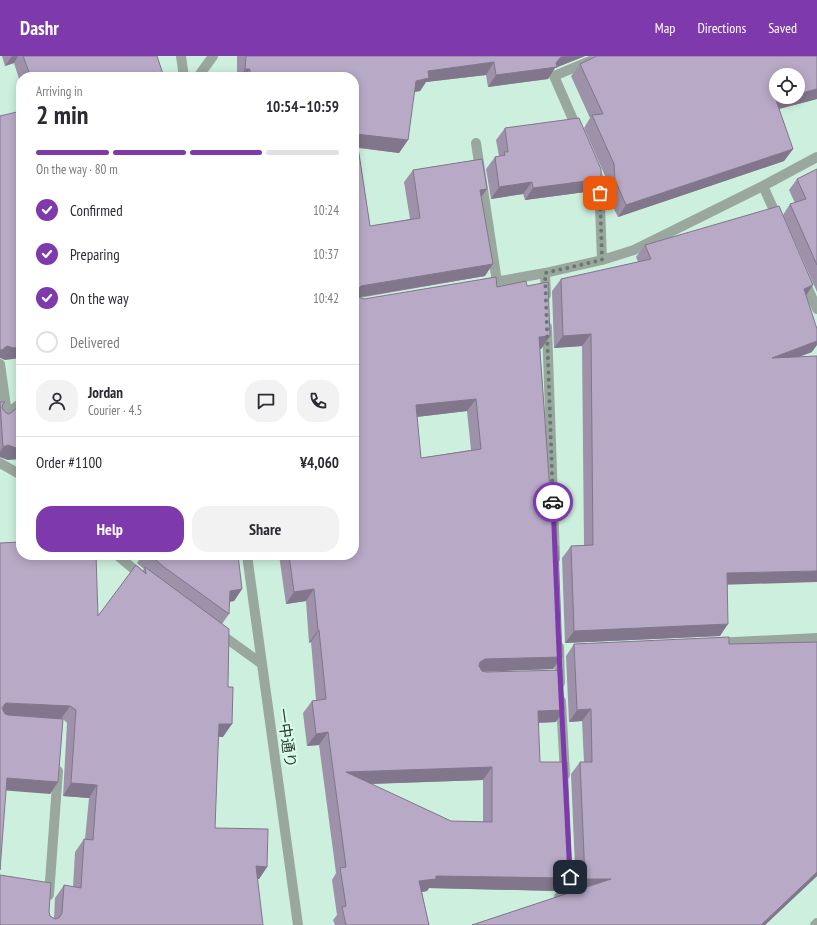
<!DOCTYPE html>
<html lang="en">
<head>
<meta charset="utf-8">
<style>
  :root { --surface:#fff; --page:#f2f2f3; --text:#2b2b33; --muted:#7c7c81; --line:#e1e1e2; --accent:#7e3aad }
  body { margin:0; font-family:"PT Sans Narrow","Noto Sans JP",sans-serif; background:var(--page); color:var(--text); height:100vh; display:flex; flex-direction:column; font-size:15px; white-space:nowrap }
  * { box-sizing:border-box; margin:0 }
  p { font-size:13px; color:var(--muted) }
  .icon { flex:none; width:22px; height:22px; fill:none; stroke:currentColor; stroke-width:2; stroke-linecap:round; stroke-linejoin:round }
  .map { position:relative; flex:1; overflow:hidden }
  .panel { position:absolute; left:16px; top:16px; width:343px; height:488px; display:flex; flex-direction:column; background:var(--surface); border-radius:16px; box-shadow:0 2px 10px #0003 }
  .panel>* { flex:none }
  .controls { position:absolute; left:769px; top:12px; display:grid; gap:8px }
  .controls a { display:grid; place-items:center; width:36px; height:36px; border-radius:50%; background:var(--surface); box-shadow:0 2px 10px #0003; font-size:20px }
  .pin { position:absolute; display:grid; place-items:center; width:34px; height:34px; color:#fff; margin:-17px; border-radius:8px; box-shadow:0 2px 6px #0006 }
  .courier { position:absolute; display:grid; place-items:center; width:40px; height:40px; margin:-20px; border:3px solid #7e3aad; border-radius:50%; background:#fff; color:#222; box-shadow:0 1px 5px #0007 }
  .summary em { font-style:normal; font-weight:600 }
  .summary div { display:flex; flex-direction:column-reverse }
  .summary { display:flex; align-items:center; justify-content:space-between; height:68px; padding:0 20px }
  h1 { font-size:26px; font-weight:600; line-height:30px }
  .bar { display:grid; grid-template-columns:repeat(4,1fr); gap:6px 4px; align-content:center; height:48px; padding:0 20px }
  .bar i { height:5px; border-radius:3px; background:var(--line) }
  .bar .on { background:var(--accent) }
  .bar p { grid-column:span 4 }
  .line { display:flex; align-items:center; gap:10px; padding:0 20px; border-top:1px solid var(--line) }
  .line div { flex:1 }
  .round { display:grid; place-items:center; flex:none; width:42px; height:42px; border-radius:16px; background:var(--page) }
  ol { padding:0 20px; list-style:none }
  li { display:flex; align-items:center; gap:12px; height:44px }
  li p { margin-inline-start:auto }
  li .icon { padding:4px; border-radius:50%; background:var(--accent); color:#fff; stroke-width:4 }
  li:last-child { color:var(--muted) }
  li i { width:22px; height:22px; border:2px solid var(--line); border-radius:50% }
  .cta { display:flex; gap:8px; margin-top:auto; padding:8px 20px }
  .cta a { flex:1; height:46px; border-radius:16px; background:var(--accent); color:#fff; font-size:16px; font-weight:600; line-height:46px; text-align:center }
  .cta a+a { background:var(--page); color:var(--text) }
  header { display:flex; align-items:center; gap:24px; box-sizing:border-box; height:56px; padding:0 20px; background:var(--accent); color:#fff }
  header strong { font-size:19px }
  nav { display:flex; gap:22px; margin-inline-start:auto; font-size:14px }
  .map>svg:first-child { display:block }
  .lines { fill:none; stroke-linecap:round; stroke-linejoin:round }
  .minor { stroke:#99a79f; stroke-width:10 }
  .wall { fill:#9e91aa; fill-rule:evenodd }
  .shaded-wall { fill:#81768b }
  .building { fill:#b8a9c6; stroke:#81768b; fill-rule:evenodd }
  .done { stroke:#667a70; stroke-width:4; stroke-dasharray:0 7.2 }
  .route { stroke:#7e3aad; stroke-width:5 }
  .labels { text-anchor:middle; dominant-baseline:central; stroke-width:4; stroke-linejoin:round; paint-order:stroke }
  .street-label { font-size:15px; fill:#2e3b34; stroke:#dafeeb }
</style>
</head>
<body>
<header>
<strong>Dashr</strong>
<nav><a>Map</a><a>Directions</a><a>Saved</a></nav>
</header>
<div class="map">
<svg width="817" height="869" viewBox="0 0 817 869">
  <rect width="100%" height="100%" fill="#cdf0de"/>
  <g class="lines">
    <path class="minor" d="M181 0 184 21
      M198 21 213 0
      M578 75 554 20 602 0
      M476 87 497 226
      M595 113 599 123 602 204
      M763 130 778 163
      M545 217 546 239
      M804 224 817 253
      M483 228 545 217 602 204 634 194 763 130 817 101
      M547 271 555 503
      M0 308 7 358
      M0 363 21 347
      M0 407 21 419
      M117 499 143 521
      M247 499 298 869
      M219 577 262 608
      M715 587 817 582
      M559 591 560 627
      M561 645 565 719
      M49 839 58 715
      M559 841 570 837 569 811
      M815 869 817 867"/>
  </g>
  <path class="wall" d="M2 0H157L164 21H21V29L14 7 5 10Z
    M237 0H585L555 12 548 23 488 31 486 19 426 26 420 35 414 36 408 84 399 97 358 92 370 170 410 163 404 126 413 114 487 133 482 140 485 220 359 242 364 243 497 231 527 230 550 280 541 293H540L562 601 553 613 482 615 556 666 538 667 540 706 563 832 556 835 429 832 427 835 422 836 429 869H335L333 864 337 859 332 824 336 817 319 689 307 690 303 657 312 645 316 644 311 586 309 587 306 545 286 548 279 499H354V21H237ZM467 355 471 394 421 402 417 361ZM483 724V766L451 765 370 728Z
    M817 0V43L779 53 793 93 784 105 618 161 606 137 605 120 584 72 590 62 571 20 580 8Z
    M505 72 601 123 593 135 525 144 523 138 491 143 486 113 495 101 499 100 496 84Z
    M817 113V236L783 159 790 148 795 147 789 134 797 123Z
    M645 189 806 239 812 296 799 301 727 529 720 580 565 587 562 502 571 490 584 489 582 290 554 292 552 235 561 223 638 206 636 201Z
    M0 346H5L2 349V352L8 404 0 401Z
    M0 487 98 560 144 513 137 507 139 504 138 499H220V501L242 533 234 545 229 546V558L222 568 223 681H218L215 772 267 811 259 823H257L263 869H0L49 856 50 860 54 862 55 842 64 829 73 831 75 796 84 783H85L89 742 63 740 67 667 63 663 58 726 50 738Z
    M817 586V820L765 869H472L576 835 571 718 580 706H584L582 665 569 666 566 600 574 588H729Z"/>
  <path class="shaded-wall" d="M12 0H18L14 7 5 10Z
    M564 0H585L555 12 548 23 488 31 496 19Z
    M494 6 486 19 426 26 420 35 407 37 416 25 428 15Z
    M245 13H250L244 21H240Z
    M817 33V43L767 56 776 44 786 41H798V38Z
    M356 78 408 84 399 97 354 91Z
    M793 93 784 105 618 161 626 149Z
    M601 123 593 135 525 144 533 132Z
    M532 126 523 138 491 143 499 131Z
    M487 133 478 145 480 134Z
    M493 208 485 220 354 242 356 235 361 230Z
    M813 229 805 241 804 233Z
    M591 278 582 290 554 292 563 280Z
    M550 280 541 293H530L539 281Z
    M817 285V289L812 296 763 314 772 302Z
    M7 290 21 291V302L5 304 0 302V294Z
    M476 343 467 355 407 362 416 349Z
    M8 389 21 392V403L8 404 0 401V396L3 391Z
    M817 515V526L718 529 727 517Z
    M242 533 234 545 221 547 230 535Z
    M314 533 306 545 286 548 294 536Z
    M728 568 720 580 565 587 574 575Z
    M318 574H319L311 586 309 587Z
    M562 601 553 613 477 616 480 606 485 603Z
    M6 647 70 650 61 663 0 659 4 649Z
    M591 653 582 665 569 666 577 654Z
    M564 654 556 666 529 667 538 655Z
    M219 668H232L223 681 210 680Z
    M328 676 319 689 307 690 316 678Z
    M492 711 483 724 338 729 346 716Z
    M7 722 58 726 50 738 0 734Z
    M71 727 97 729 89 742 63 740Z
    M256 810 267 811 259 823H247Z
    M817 816V820L765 869H761Z
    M436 820H572L563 832 556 835 429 832 427 835 411 838 419 825Z
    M585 823H611L576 835Z"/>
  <path class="building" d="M23 0H157L164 21H31Z
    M246 0H564L560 2 556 7 557 11 496 19 494 6 428 15 429 22 416 25 408 84 356 78 370 170 420 162 413 114 482 103 487 133 480 134 493 208 361 230 356 235 358 241 364 243 496 221 497 231 526 225 527 230 548 226 550 280 539 281 554 491 558 490 562 601 485 603 480 606 479 610 482 615 486 616 562 614 564 654 538 655 540 706H567L572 820 565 822 436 820V823L419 825 429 869H346L342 851 346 850 340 812 346 811 328 676 316 678 312 645 326 643 319 574H318L314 533 294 536 289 499H354V21H250V13H245ZM476 343 481 393 421 402 416 349ZM492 711V766L451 765 346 716Z
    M597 0H817V33L798 38V19H776V41H786L776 44 793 93 626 149 615 124 614 108 592 59 603 58 580 8Z
    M21 55V291L13 292 7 290 2 294H0V60Z
    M579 62 601 113V123L533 132 532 126 499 131 495 101 505 99 504 96H508L505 72Z
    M817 113V209L790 148 806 143 797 123Z
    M779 150 813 229 804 233 817 273V285L772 302 817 300V515L727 517 728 568 574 575 571 490 593 489 591 278 563 280 561 223 651 203 645 189Z
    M0 346H5L3 348 2 352 6 357 9 358 21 349V392H16L8 389 3 391Z
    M21 486V499H96L98 560 136 509 146 518 145 511 229 573 228 631H233L232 668H219L215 772 268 773 267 811 256 810 263 869H0V819L51 827 49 856 50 860 55 863 59 862 62 857 64 829 81 832 84 783 93 784 97 729 71 727 76 654 70 650 6 647 4 649 2 652 5 658 8 659 63 663 58 726 7 722 0 814V487Z
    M150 499H220V501L238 499 242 533 230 535 229 558 164 511Z
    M729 581V588L817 586V816L761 869H472L611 823H585L580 706H592L591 653 577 654 574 588Z"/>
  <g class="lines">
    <path class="done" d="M553 446 545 217 602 204 600 137"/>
    <path class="route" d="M553 446 560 619 570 821"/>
  </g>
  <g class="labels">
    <g class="street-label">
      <text transform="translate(287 682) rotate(82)">一中通り</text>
    </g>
  </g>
</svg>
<div class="controls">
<a><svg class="icon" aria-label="locate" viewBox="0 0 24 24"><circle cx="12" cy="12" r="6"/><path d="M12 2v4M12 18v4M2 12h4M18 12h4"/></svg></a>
</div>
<div class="pin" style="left:600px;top:137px;background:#ea580c"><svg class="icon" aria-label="bag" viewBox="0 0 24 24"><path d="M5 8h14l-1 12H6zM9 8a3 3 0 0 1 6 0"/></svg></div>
<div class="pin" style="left:570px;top:821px;background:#1f2937"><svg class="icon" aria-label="home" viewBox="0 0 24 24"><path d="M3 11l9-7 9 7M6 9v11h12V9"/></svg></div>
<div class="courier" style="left:553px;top:446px"><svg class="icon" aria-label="car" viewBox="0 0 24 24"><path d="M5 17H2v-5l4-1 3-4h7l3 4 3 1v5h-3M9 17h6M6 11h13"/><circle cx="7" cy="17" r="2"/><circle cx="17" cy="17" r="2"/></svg></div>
<section class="panel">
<div class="summary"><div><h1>2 min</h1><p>Arriving in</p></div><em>10:54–10:59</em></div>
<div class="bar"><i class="on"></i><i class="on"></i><i class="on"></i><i></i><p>On the way · 80 m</p></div>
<ol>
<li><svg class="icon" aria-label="check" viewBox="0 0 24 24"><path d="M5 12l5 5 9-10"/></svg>Confirmed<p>10:24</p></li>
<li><svg class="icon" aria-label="check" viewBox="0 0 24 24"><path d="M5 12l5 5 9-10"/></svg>Preparing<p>10:37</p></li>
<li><svg class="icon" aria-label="check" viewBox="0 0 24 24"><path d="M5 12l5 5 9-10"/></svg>On the way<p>10:42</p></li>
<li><i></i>Delivered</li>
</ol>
<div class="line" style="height:72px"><a class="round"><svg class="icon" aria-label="person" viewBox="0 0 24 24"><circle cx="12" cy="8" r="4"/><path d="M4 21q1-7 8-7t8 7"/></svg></a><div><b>Jordan</b><p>Courier · 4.5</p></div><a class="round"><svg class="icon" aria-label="chat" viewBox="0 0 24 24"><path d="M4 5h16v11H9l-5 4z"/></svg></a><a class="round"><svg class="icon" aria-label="phone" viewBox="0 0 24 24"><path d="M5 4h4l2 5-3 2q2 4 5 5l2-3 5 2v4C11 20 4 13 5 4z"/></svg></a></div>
<div class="line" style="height:52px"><div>Order #1100</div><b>¥4,060</b></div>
<div class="cta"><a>Help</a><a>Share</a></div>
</section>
</div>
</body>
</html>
